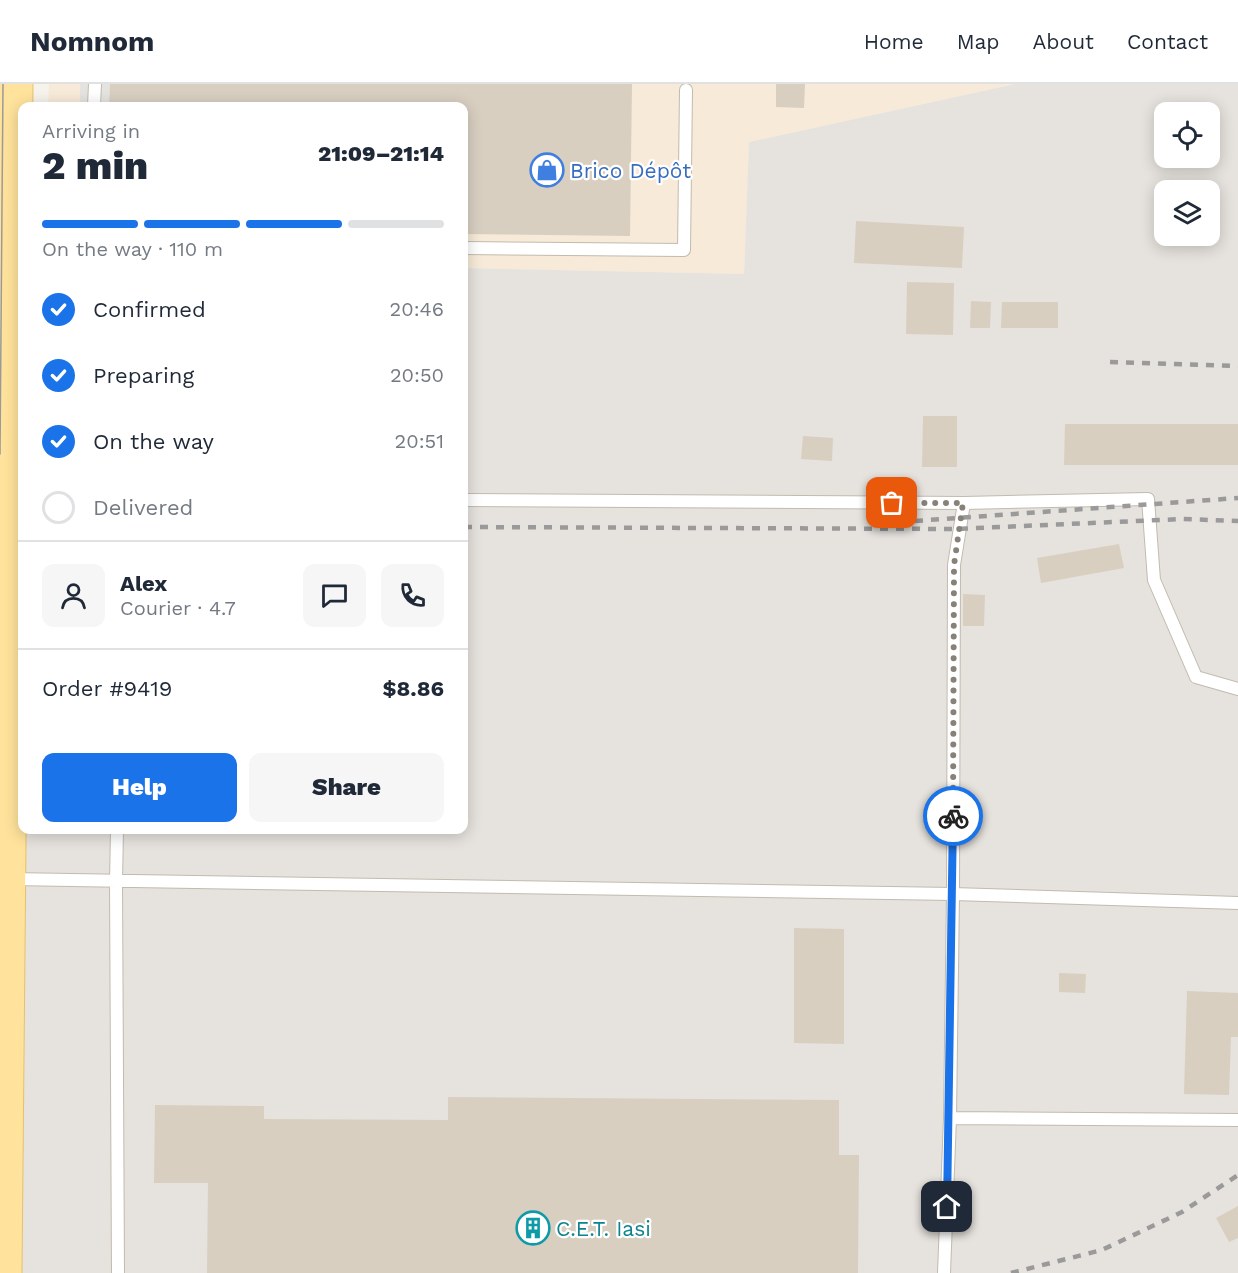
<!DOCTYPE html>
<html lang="en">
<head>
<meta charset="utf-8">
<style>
  :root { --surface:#fff; --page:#f6f6f7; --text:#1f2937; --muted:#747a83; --line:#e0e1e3; --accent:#1a73e8 }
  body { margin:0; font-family:"Work Sans",sans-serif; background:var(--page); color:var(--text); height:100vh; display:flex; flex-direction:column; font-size:22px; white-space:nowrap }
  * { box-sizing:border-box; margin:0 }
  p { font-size:20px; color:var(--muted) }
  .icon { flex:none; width:33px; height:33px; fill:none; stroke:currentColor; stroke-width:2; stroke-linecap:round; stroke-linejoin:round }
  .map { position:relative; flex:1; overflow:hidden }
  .details { position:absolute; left:18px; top:18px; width:450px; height:732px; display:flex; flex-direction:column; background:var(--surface); border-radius:12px; box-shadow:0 3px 15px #0003 }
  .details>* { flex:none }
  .fabs { position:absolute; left:1154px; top:18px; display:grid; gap:12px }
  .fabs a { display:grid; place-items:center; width:66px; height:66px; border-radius:12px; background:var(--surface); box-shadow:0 3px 15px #0003; font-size:30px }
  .pin { position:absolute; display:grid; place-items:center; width:51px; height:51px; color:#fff; margin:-26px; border-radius:12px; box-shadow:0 3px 9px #0006 }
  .courier { position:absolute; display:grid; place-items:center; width:60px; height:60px; margin:-30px; border:4px solid #1a73e8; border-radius:50%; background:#fff; color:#222; box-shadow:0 2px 8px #0007 }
  .summary em { font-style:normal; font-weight:800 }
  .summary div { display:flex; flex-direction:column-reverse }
  .summary { display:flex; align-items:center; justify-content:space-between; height:102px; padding:0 24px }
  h1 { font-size:39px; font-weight:800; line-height:45px }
  .bar { display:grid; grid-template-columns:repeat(4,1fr); gap:9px 6px; align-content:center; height:72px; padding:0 24px }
  .bar i { height:8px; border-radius:4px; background:var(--line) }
  .bar .active { background:var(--accent) }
  .bar p { grid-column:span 4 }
  .line { display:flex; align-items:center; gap:15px; padding:0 24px; border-top:2px solid var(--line) }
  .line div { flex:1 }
  .round { display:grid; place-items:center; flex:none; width:63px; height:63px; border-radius:12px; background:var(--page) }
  ol { padding:0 24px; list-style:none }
  li { display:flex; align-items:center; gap:18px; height:66px }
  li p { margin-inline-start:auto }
  li .icon { padding:6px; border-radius:50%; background:var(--accent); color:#fff; stroke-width:4 }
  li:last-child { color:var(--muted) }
  li i { width:33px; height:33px; border:3px solid var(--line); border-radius:50% }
  .button { display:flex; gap:12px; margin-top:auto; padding:12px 24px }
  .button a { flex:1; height:69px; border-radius:12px; background:var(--accent); color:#fff; font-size:24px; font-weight:800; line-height:69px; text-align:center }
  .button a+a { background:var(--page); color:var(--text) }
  header { display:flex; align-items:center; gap:36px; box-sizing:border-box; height:84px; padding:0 30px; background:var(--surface); border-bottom:2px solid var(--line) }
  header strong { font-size:28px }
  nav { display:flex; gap:33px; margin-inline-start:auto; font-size:21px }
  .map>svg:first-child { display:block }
  .commercial { fill:#f7ead8 }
  .industrial { fill:#e6e2dd; fill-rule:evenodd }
  .parking { fill:#e5e3e0 }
  .building { fill:#d8cfc1 }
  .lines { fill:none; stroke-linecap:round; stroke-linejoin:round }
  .lane-casing { stroke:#c2bbae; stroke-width:14 }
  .primary-casing { stroke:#e6c16a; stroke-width:35 }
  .lane { stroke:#fff; stroke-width:12 }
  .primary { stroke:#ffe39c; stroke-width:33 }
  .tram { stroke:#9a9a9a; stroke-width:1.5 }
  .rail { stroke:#9a9a9a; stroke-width:4.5; stroke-dasharray:8 8; stroke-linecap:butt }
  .done { stroke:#878178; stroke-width:6; stroke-dasharray:0 10.8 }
  .route { stroke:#1a73e8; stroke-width:8 }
  .labels { text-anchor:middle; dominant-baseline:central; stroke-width:4.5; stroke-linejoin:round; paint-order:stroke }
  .shop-label { font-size:21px; fill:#366cbe; stroke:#fff; text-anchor:start }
  .culture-label { font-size:21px; fill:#0d838f; stroke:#fff; text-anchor:start }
</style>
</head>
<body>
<header>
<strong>Nomnom</strong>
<nav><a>Home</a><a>Map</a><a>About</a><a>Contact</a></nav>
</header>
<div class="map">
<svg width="1238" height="1189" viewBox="0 0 1238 1189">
  <rect width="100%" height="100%" fill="#f6f3ec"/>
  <path class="commercial" d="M49 0H1015L749 58 744 190 464 184V22H48Z"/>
  <path class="industrial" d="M1015 0H1238V1189H0L22 746H464V184L744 190 749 58ZM1164 28H1209V74H1164ZM1164 106H1209V152H1164Z"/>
  <path class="parking" d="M80 0H110L109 22H80Z"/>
  <path class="building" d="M110 0H632L630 152 464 150V22H109Z
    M776 0H805L804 24 776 23Z
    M856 137 964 143 962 184 854 179Z
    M907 198 954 199 953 251 906 250Z
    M971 217 991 218 990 244H970Z
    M1002 218H1058V244H1001Z
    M923 332H957V383H922Z
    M1065 340H1238V381H1064Z
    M803 352 833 354 832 377 801 375Z
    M1119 460 1124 484 1041 499 1037 474Z
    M963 510 985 511 984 542H963Z
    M794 844 844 845V960L794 959Z
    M1059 889 1086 890 1085 909 1059 908Z
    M1187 907 1238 909V953H1231L1229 1011 1184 1010Z
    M448 1013 839 1016V1071H859L858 1189H207L208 1099H154L155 1021 264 1022V1035L448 1036Z
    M1238 1122V1154L1229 1158 1216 1134Z"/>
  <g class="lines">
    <g class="lane-casing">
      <path id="lane" d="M94 22 95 0
        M464 164 684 166 686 6
        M464 416 964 419
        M1238 605 1196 593 1154 496 1148 415 964 419 954 481 953 810 1238 819
        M117 746 116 797 118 1189
        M10 795 953 810 950 1034 944 1189
        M950 1034 1238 1036"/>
    </g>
    <g class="primary-casing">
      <path id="primary" d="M5 1189 16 0"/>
    </g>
    <use href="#lane" class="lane"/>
    <use href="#primary" class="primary"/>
    <path class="tram" d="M0 370 3 0"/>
    <path class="rail" d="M1110 278 1238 282
      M915 437 1238 414
      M464 443 954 445 1183 435 1238 437
      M1011 1189 1102 1166 1182 1128 1238 1091"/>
  </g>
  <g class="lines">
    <path class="done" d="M892 419H963L954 481 953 732"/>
    <path class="route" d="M947 1123 953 732"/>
  </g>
  <defs>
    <g id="shop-ring" transform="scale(1.725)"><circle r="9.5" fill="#fff" stroke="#3f7fe0" stroke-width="1.5"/><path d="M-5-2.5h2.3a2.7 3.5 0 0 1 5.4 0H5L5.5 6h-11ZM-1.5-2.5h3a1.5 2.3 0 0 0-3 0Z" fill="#3f7fe0"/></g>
    <g id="building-ring" transform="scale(1.725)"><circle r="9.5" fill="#fff" stroke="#0f9aa8" stroke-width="1.5"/><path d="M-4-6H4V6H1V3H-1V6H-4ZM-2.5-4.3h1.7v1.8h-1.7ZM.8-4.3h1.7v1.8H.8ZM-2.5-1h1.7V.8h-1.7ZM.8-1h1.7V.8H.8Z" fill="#0f9aa8"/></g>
  </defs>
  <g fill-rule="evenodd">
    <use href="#shop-ring" x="547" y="86"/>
    <use href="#building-ring" x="533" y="1144"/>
  </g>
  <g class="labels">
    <g class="shop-label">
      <text x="570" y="86">Brico Dépôt</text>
    </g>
    <g class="culture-label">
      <text x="556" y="1144">C.E.T. Iasi</text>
    </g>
  </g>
</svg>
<div class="fabs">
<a><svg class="icon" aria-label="locate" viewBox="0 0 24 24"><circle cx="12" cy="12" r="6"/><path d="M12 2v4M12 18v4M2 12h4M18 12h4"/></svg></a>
<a><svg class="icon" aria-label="layers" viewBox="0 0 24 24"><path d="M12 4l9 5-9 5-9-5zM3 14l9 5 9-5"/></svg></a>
</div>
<div class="pin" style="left:892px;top:419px;background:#ea580c"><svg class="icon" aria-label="bag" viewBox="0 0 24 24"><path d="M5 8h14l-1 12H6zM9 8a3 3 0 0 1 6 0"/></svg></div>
<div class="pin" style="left:947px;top:1123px;background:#1f2937"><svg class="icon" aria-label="home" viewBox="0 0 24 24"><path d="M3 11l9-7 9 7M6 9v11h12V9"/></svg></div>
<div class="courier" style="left:953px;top:732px"><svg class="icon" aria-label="bike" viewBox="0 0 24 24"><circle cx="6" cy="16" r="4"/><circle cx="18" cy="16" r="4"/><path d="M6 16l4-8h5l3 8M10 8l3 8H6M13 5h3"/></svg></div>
<section class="details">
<div class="summary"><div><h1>2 min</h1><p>Arriving in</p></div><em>21:09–21:14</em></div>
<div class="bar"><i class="active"></i><i class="active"></i><i class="active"></i><i></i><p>On the way · 110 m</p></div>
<ol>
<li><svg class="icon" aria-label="check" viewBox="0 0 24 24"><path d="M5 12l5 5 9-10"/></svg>Confirmed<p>20:46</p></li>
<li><svg class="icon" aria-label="check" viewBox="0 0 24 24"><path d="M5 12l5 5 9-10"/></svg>Preparing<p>20:50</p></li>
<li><svg class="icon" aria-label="check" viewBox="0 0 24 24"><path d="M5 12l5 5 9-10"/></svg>On the way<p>20:51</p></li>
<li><i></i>Delivered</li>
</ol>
<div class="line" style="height:108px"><a class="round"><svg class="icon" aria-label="person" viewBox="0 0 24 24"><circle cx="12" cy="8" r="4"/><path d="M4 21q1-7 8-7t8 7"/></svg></a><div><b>Alex</b><p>Courier · 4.7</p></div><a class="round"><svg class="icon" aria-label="chat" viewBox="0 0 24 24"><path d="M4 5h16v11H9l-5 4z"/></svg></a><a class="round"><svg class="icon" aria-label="phone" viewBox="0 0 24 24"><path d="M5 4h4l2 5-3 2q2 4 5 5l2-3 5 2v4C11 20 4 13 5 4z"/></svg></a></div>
<div class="line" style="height:78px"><div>Order #9419</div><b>$8.86</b></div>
<div class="button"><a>Help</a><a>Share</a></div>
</section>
</div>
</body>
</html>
